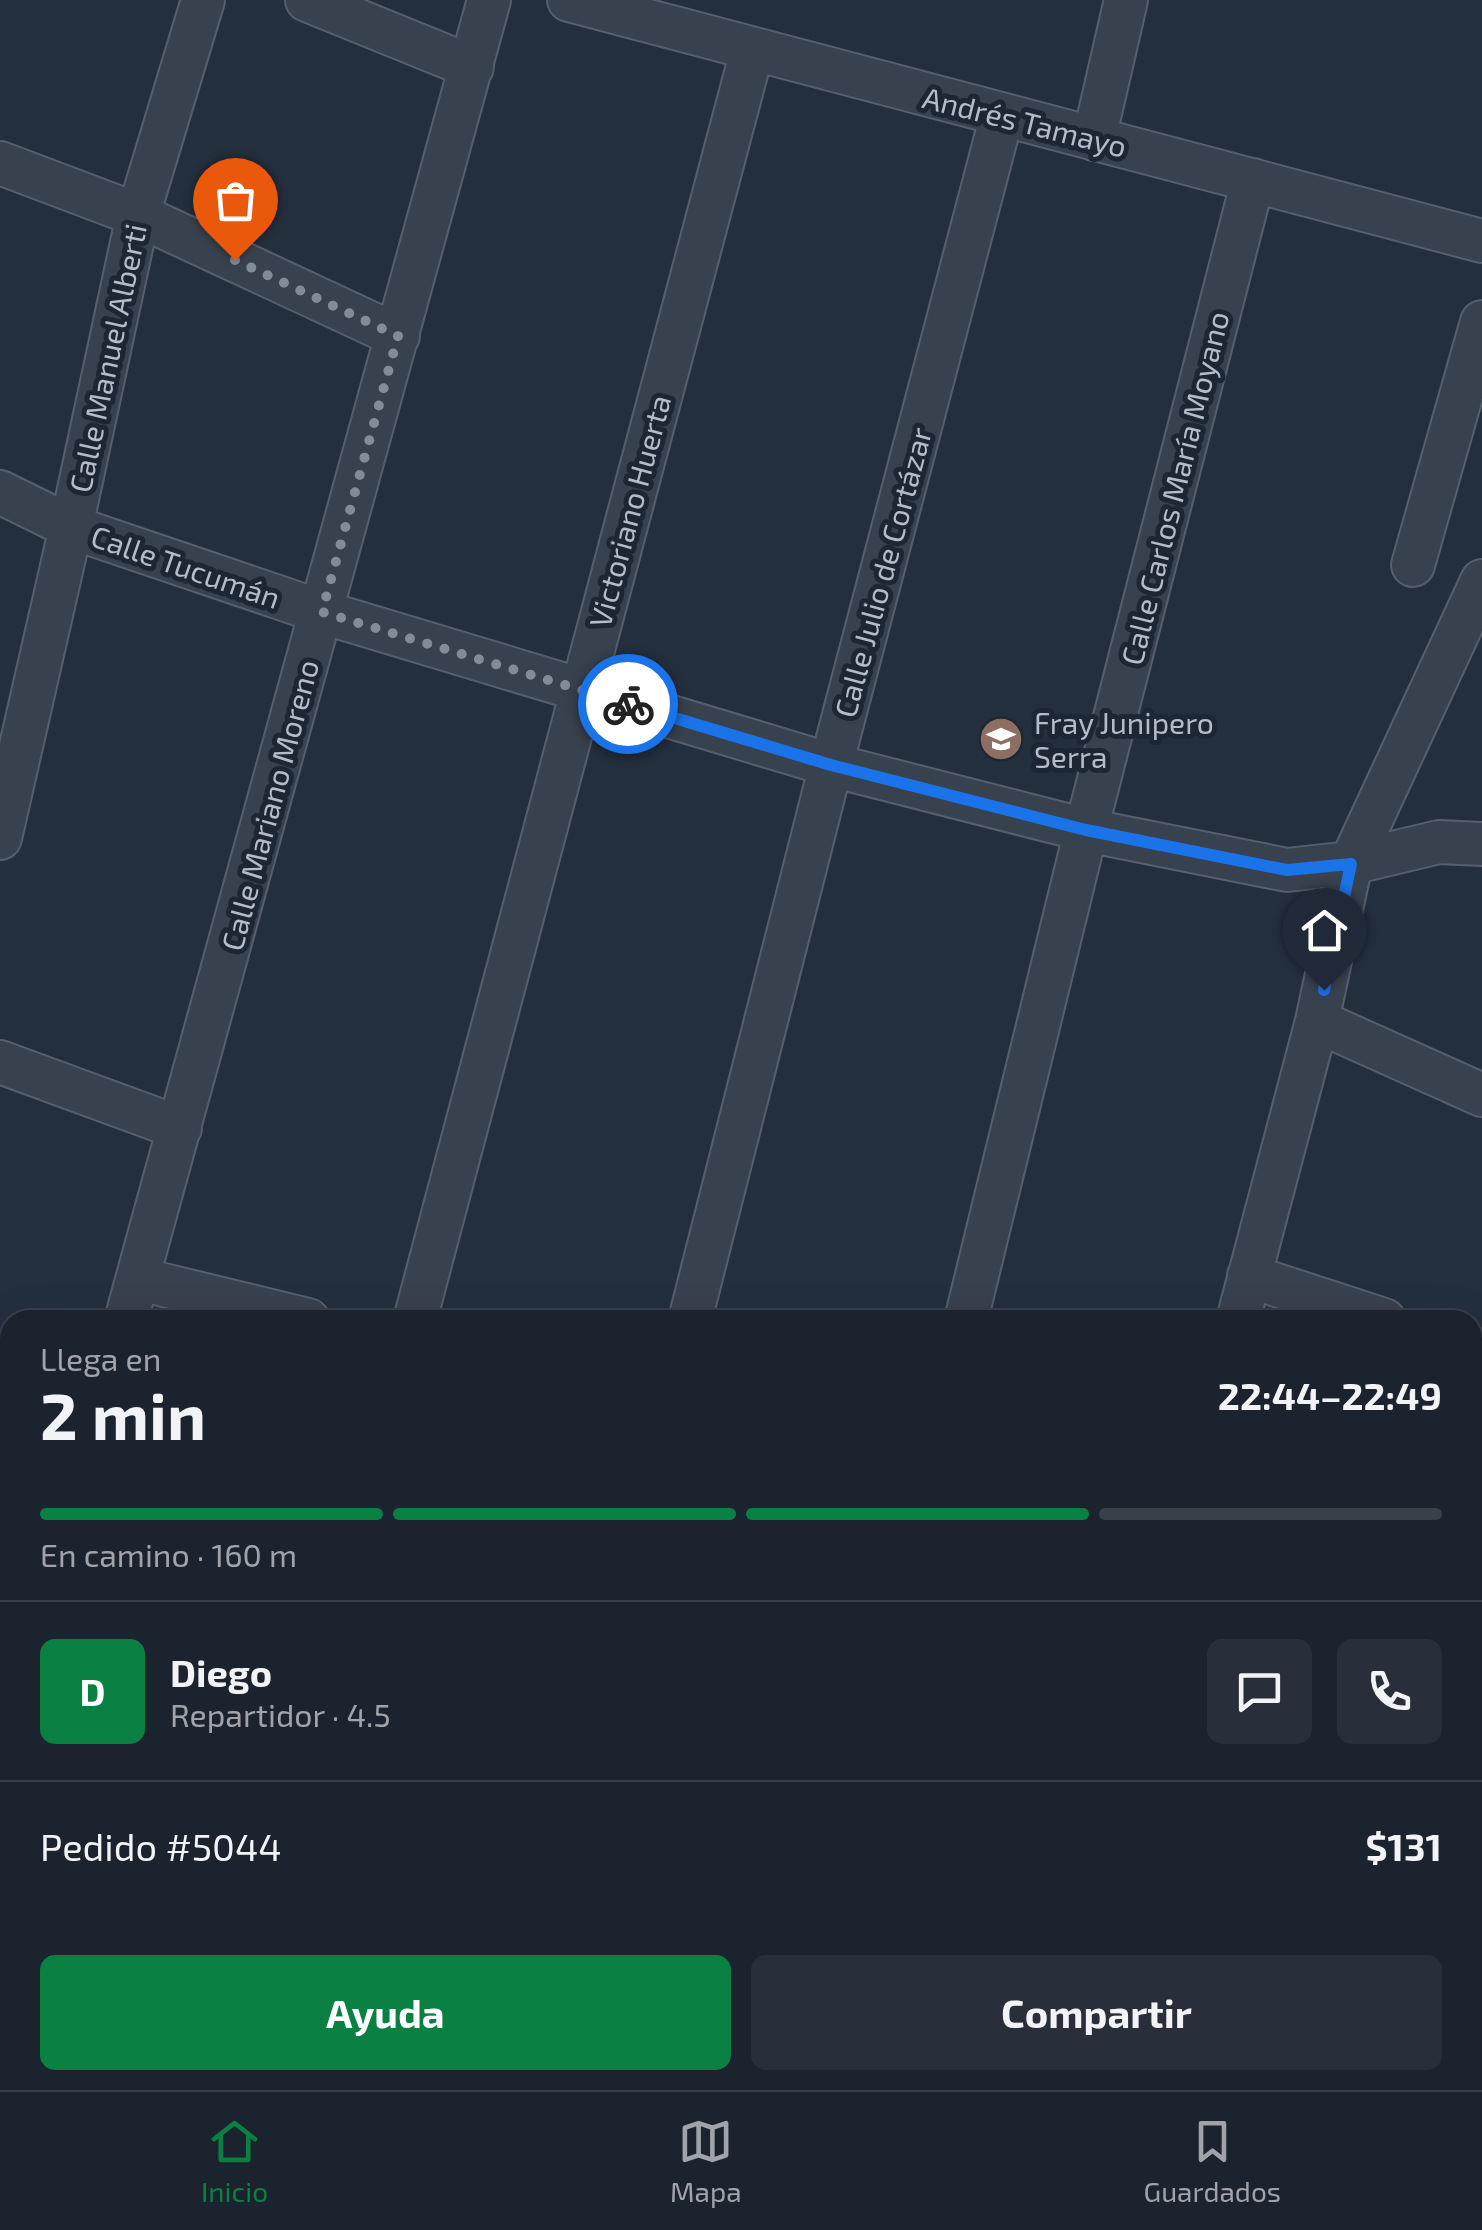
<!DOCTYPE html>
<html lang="es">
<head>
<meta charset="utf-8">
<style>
  :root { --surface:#1b232e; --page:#282f3a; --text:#f1f3f6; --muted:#a0a4aa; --line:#39404a; --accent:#0b8043 }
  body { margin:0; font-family:"Exo 2",sans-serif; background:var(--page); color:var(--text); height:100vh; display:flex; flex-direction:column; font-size:38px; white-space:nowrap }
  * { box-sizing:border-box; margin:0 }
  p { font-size:32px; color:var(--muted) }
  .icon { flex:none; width:55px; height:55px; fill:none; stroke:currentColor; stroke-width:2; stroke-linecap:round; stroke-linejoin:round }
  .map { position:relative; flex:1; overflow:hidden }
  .side { position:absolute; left:0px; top:1310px; width:1482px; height:780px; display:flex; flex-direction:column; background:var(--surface); border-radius:30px 30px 0 0; box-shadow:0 10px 40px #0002,0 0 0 2px var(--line) }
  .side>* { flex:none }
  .pin { position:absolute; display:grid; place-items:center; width:85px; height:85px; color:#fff; margin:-102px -42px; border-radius:50% 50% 50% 0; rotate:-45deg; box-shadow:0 0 10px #0007 }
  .pin .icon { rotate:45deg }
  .courier { position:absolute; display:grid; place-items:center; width:100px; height:100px; margin:-50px; border:8px solid #1a73e8; border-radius:50%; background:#fff; color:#222; box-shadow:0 2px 12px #0007 }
  .head em { font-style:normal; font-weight:700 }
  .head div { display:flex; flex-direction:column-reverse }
  .head { display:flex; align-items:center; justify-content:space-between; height:170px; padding:0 40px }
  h1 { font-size:65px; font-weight:700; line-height:75px }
  .bar { display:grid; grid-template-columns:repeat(4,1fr); gap:15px 10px; align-content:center; height:120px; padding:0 40px }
  .bar i { height:12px; border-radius:8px; background:var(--line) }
  .bar .selected { background:var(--accent) }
  .bar p { grid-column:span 4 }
  .line { display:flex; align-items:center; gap:25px; padding:0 40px; border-top:2px solid var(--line) }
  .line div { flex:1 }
  .round { display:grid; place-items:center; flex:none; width:105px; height:105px; border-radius:15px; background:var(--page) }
  .action { display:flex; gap:20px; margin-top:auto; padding:20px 40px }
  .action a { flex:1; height:115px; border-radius:15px; background:var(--accent); color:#fff; font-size:40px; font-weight:700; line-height:115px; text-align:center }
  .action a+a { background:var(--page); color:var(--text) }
  .tab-bar { display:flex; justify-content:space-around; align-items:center; height:140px; border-top:2px solid var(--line); background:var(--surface); font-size:28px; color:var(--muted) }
  .tab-bar a { display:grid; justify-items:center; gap:5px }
  .tab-bar .selected { color:var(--accent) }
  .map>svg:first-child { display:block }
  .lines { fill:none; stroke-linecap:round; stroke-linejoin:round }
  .minor-casing { stroke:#565f6c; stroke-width:46 }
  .minor { stroke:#38414e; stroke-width:42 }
  .done { stroke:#828b98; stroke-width:10; stroke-dasharray:0 18 }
  .route { stroke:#1a73e8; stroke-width:12 }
  .labels { text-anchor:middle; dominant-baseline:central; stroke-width:10; stroke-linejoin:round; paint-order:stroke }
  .street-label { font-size:30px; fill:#b4bcc9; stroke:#1d2633 }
  .poi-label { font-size:30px; fill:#b4bcc9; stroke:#1d2633; text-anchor:start }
</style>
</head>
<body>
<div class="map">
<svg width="1482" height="2090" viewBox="0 0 1482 2090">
  <rect width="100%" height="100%" fill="#242f3e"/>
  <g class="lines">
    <g class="minor-casing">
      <path id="minor" d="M307 0 472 67
        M569 0 1482 241
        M1094 139 1126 0
        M0 163 138 215 398 336
        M0 492 71 527 322 612 831 765 1086 830 1287 870 1351 863 1439 842 1482 844
        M1413 565 1482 322
        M0 838 71 527 138 215 203 0
        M1317 1021 1482 1095
        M0 1062 180 1128
        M1249 1276 1384 1320
        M139 1279 308 1320
        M126 1320 489 0
        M415 1320 752 51
        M690 1320 831 765 1002 115
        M966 1320 1086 830 1253 180
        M1238 1320 1317 1021 1351 863 1482 581
        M1472 1349 1482 1352
        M0 1704 10 1674
        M0 1793 10 1796
        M1472 1901 1482 1904
        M841 2080 873 2090
        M181 2090 184 2080
        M453 2090 456 2080
        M735 2090 738 2080
        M1026 2090 1029 2080
        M1313 2090 1316 2080"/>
    </g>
    <use href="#minor" class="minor"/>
  </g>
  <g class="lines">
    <path class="done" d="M235 260 398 336 322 612 628 704"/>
    <path class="route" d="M628 704 831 765 1086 830 1287 870 1351 864 1324 990"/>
  </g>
  <defs>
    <g id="school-disc" transform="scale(2.25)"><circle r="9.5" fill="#8d6e63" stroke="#1d2633"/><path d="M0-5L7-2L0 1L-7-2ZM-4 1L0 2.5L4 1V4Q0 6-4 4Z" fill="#fff"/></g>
  </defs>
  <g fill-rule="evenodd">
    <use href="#school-disc" x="1001" y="739"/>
  </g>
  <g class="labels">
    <g class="street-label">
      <text transform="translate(1025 121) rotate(14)">Andrés Tamayo</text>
      <text transform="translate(107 358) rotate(-78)">Calle Manuel Alberti</text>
      <text transform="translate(1174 488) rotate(-76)">Calle Carlos María Moyano</text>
      <text transform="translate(629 511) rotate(-75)">Victoriano Huerta</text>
      <text transform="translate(186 566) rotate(19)">Calle Tucumán</text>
      <text transform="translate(882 572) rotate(-75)">Calle Julio de Cortázar</text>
      <text transform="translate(269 805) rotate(-75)">Calle Mariano Moreno</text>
    </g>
    <g class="poi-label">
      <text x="1034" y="722">Fray Junipero<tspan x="1034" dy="34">Serra</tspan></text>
    </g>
  </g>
</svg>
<div class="pin" style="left:235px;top:260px;background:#ea580c"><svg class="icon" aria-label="bag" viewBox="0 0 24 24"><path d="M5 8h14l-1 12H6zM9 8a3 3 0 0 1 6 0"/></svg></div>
<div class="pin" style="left:1324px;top:990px;background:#1f2937"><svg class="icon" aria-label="home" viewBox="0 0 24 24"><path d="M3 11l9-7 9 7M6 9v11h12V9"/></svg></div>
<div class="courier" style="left:628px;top:704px"><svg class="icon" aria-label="bike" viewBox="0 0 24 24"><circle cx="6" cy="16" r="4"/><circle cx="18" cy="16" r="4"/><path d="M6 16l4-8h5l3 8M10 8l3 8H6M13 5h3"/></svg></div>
<section class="side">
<div class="head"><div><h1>2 min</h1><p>Llega en</p></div><em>22:44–22:49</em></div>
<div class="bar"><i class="selected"></i><i class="selected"></i><i class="selected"></i><i></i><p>En camino · 160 m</p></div>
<div class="line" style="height:180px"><b class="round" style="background:var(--accent);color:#fff">D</b><div><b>Diego</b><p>Repartidor · 4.5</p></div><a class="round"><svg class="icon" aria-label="chat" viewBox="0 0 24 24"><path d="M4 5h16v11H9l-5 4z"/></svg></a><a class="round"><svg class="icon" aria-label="phone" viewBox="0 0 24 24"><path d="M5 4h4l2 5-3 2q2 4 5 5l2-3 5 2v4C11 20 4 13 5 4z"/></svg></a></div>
<div class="line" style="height:130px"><div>Pedido #5044</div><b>$131</b></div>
<div class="action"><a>Ayuda</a><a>Compartir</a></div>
</section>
</div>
<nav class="tab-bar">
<a class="selected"><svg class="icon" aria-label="home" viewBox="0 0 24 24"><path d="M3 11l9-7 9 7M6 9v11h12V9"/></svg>Inicio</a>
<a><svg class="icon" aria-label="map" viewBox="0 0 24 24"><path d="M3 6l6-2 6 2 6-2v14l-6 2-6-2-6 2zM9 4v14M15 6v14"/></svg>Mapa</a>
<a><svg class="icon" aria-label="saved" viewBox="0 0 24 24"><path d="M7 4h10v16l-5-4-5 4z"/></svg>Guardados</a>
</nav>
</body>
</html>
